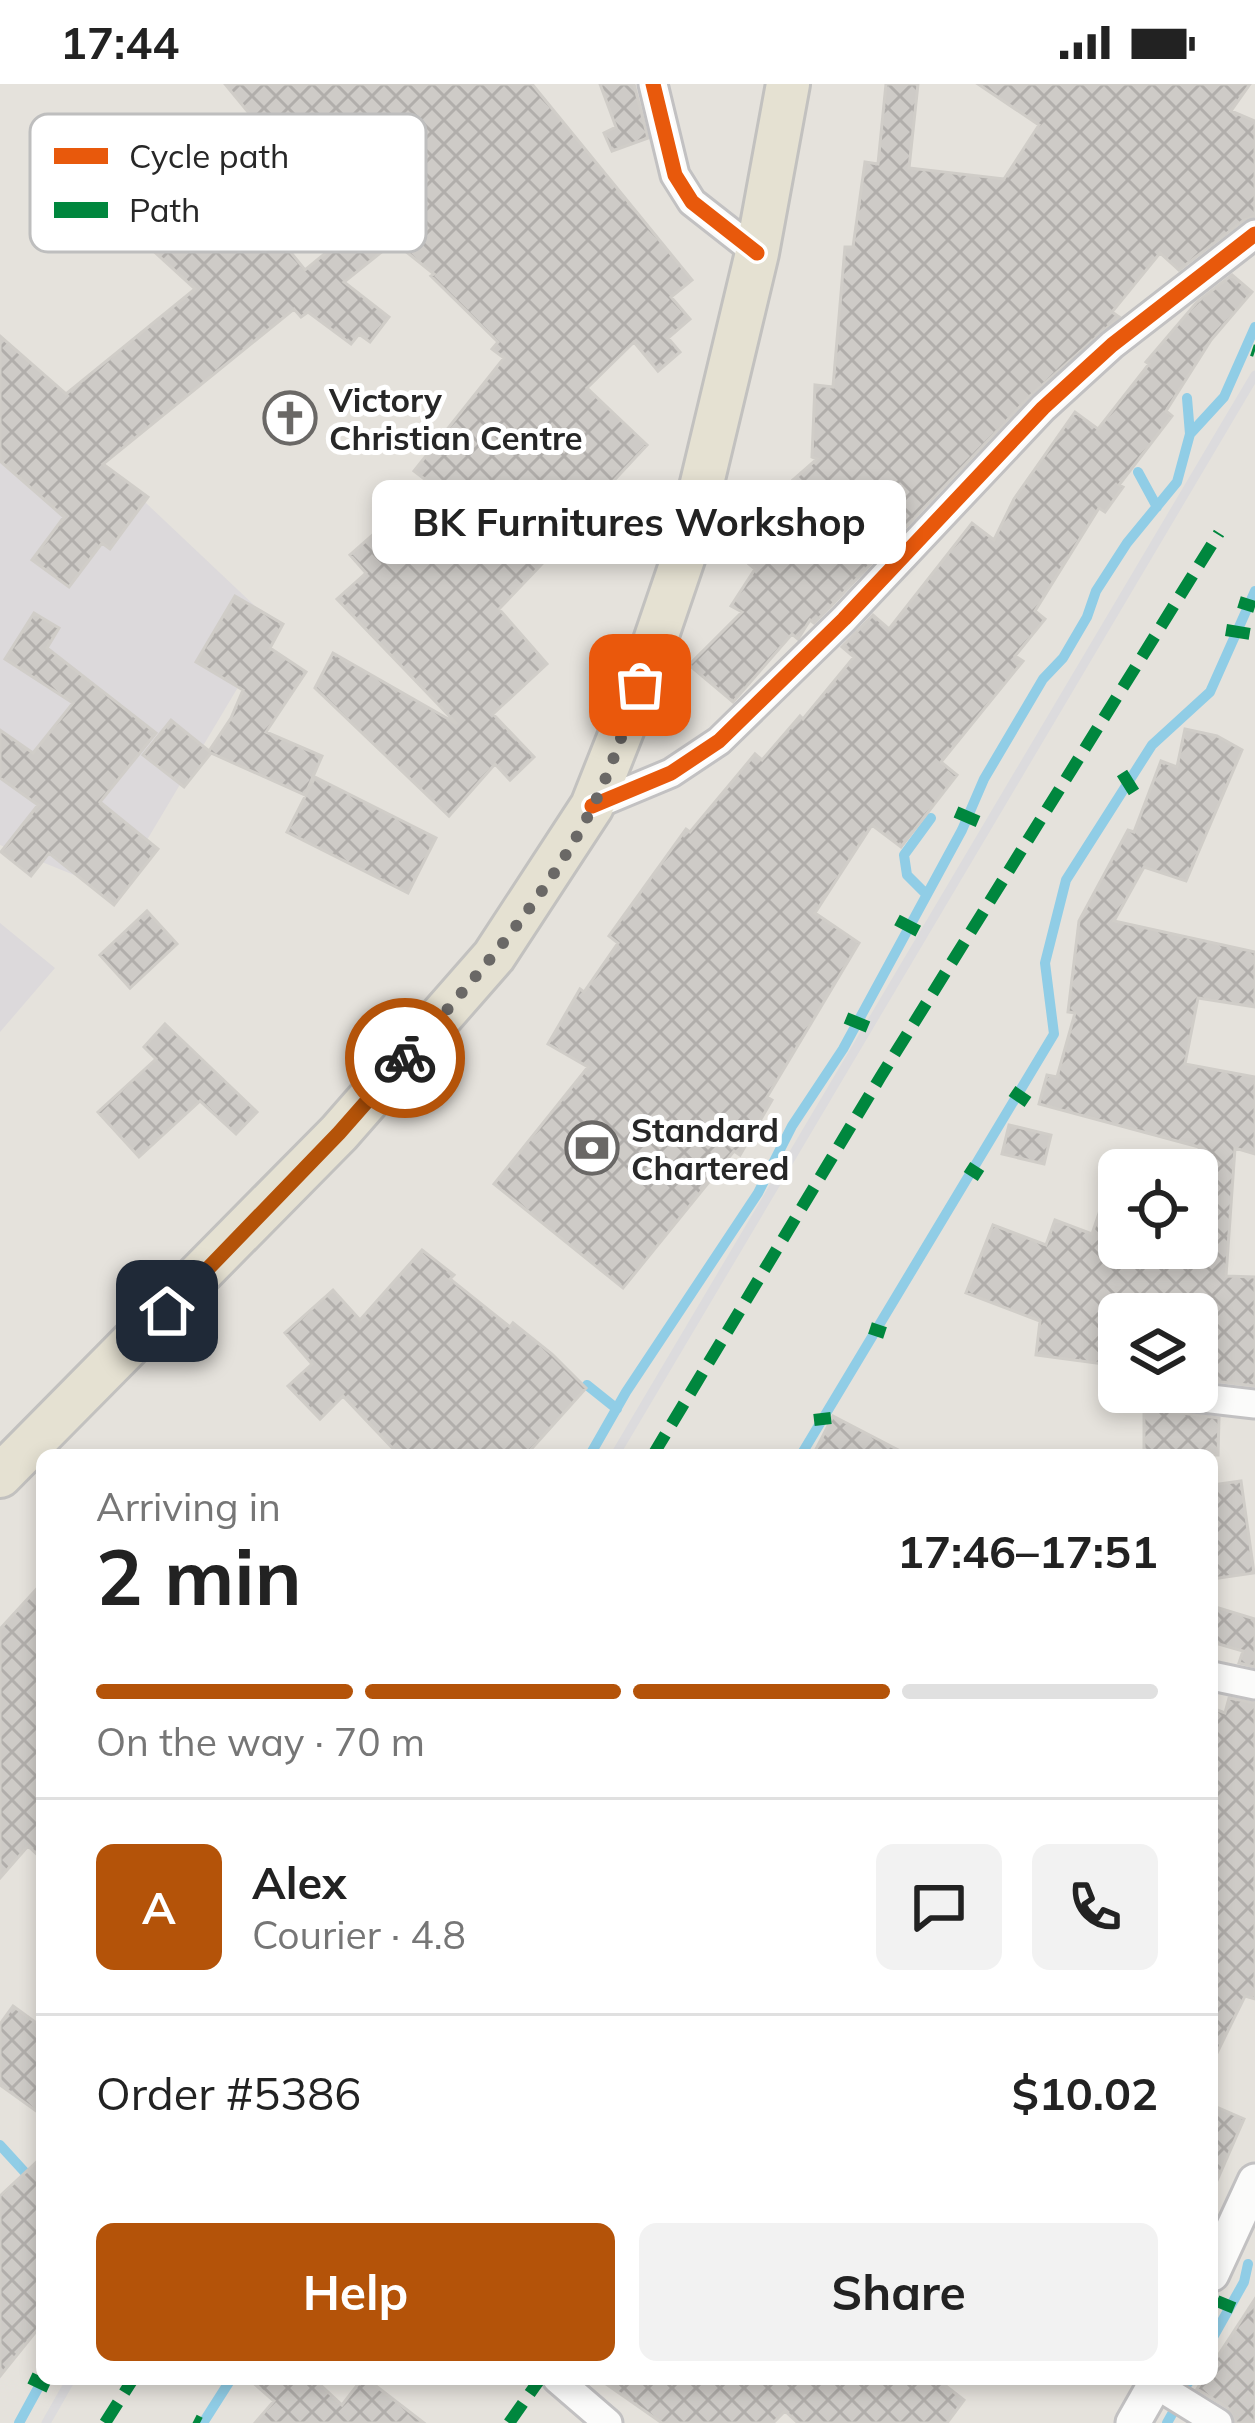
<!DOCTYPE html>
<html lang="en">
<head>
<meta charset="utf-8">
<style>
  :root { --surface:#fff; --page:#f2f2f2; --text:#222; --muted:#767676; --line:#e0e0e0; --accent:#b45309 }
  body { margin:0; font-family:Mulish,sans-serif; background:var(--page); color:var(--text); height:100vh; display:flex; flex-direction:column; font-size:45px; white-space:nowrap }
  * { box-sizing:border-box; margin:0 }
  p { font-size:39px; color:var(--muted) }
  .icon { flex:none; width:66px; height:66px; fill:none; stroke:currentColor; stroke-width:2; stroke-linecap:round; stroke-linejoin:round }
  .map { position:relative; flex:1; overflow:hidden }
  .panel { position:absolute; left:36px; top:1365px; width:1182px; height:936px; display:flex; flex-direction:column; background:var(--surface); border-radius:18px; box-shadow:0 6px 18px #0003 }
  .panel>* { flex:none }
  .buttons { position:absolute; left:1098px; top:1065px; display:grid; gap:24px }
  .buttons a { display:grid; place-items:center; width:120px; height:120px; border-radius:18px; background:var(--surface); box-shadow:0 6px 18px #0003; font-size:60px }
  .pin { position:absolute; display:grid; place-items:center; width:102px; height:102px; color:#fff; margin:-51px; border-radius:24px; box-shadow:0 6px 18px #0006 }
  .courier { position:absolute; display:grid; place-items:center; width:120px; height:120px; margin:-60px; border:9px solid #b45309; border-radius:50%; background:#fff; color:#222; box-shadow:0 3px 15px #0007 }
  .bubble { position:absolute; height:84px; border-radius:18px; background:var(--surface); box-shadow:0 6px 18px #0003; font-size:39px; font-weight:700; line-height:84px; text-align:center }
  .summary em { font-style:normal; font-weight:700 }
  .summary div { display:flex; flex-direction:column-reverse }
  .summary { display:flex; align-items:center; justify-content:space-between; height:204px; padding:0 60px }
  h1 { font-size:78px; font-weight:700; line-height:90px }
  .bar { display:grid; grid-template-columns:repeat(4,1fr); gap:18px 12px; align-content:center; height:144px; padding:0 60px }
  .bar i { height:15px; border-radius:9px; background:var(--line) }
  .bar .on { background:var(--accent) }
  .bar p { grid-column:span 4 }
  .line { display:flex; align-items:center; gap:30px; padding:0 60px; border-top:3px solid var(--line) }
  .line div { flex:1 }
  .round { display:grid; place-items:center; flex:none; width:126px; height:126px; border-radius:18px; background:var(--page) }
  .action { display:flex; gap:24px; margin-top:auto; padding:24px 60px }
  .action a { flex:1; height:138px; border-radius:18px; background:var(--accent); color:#fff; font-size:48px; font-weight:700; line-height:138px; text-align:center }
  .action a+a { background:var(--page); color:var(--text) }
  .status { display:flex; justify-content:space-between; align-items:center; height:84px; padding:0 60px; background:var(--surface); direction:ltr }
  .status svg { height:33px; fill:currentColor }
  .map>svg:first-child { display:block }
  .industrial { fill:#dcd9db }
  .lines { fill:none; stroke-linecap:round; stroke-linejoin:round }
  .stream { stroke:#90cde6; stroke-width:10 }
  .building { fill:url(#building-cross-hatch); stroke:#d0cdc8; stroke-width:3; fill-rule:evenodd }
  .minor-casing { stroke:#c2c1c2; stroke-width:33 }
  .tertiary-casing { stroke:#c2c1c2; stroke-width:39 }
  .primary-casing { stroke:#c2c1bf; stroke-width:48 }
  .minor { stroke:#fbfbfa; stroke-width:27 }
  .tertiary { stroke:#fbfbfa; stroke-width:33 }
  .primary { stroke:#e5e1d2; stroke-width:42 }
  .rail { stroke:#dcdbdd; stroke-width:9 }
  .quiet { stroke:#00873e; stroke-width:12; stroke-dasharray:24 12; stroke-linecap:butt }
  .cycleway-casing { stroke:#fff; stroke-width:22 }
  .cycleway { stroke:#e8590c; stroke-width:15 }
  .done { stroke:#6a6866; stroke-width:12; stroke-dasharray:0 21.6 }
  .route { stroke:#b45309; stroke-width:15 }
  .labels { text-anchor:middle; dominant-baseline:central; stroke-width:10; stroke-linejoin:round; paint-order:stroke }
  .poi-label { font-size:33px; font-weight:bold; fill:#272727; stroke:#fff; text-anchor:start }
  .key { fill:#fff; stroke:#bebebe; stroke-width:3 }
  .key-label { font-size:33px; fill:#272727 }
</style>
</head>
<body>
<div class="status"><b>17:44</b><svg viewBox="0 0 49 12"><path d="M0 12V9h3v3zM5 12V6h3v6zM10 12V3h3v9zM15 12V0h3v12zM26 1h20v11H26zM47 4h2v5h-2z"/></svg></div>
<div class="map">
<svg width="1255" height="2339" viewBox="0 0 1255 2339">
  <defs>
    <pattern id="building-cross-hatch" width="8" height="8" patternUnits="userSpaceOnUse" patternTransform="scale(3)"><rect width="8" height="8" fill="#cecbc7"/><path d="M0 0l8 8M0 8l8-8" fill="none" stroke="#b1aeab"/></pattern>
  </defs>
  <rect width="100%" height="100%" fill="#e5e2dc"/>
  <path class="industrial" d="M0 281 275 541 116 808 0 761Z
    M0 839 55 884 0 948Z"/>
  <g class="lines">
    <path class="stream" d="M1190 350 1224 313 1255 243
      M1138 388 1157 423
      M926 810 907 791 904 771 931 734
      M587 1301 617 1325
      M590 1371 626 1308 758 1109 792 1042 843 965 962 746 984 695 1043 595 1063 574 1087 533 1096 507 1127 459 1177 398 1190 350 1187 314
      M801 1371 1054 950 1045 879 1066 796 1152 661 1210 608 1255 507
      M0 2061 42 2107
      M1212 2255 1244 2198 1248 2180
      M1188 2299 1190 2295
      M19 2339 43 2295
      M203 2339 231 2295
      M1167 2339 1176 2323"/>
  </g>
  <path class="building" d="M225 0H532L692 196 671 213 690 235 668 254 680 268 658 287 634 258 587 304 647 361 576 437 580 440 499 525 547 580 493 630 534 673 510 696 495 680 449 732 315 604 333 569 457 640 337 515 366 489 350 471 384 441 386 444 431 400 414 387 504 274 492 265 498 258 431 192 434 190 394 158 344 198 389 233 370 258 359 250 351 260 308 228 301 233 294 225 103 380 148 413 110 465 102 459 69 503 32 476 64 433 0 377V252L66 310 195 205 124 140 154 108 170 123 262 45ZM301 68 368 134 305 186 247 114Z
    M600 0H634L648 54 612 67 604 49 616 43Z
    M886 0H918L909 84 1004 95 1039 41 978 0H1250L1231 27 1255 37V132L1244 136 1179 186 1160 169 1112 228 1119 233 1030 312 831 522 814 539 810 536 798 555 792 550 733 618 689 581 742 528 731 522 755 485 749 480 790 433 784 427 804 409 793 396 817 375 812 373 815 301 833 303 845 163H853L865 78 878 80Z
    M1232 191 1252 208 1211 256 1166 327 1172 332 1119 401 1123 403 1105 428 1099 424 1035 527 1045 535 1015 572 1023 577 941 678 957 691 901 763 872 741 815 829 859 859 767 1013 772 1016 740 1071 734 1067 623 1204 494 1100 588 983 548 960 580 905 584 908 618 859 609 852 686 745 690 748 755 670 762 676 800 632 803 635 854 573 842 563 873 531 889 545 972 439 994 456 1014 415 1075 328 1098 345 1149 280 1146 278 1197 218Z
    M235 512 283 540 270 564 306 588 266 648 322 672 305 711 211 669 184 703 143 671 171 636 209 667 231 634 243 606 196 578Z
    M34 529 59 544 47 564 156 649 100 718 158 765 114 821 49 769 31 792 1 768 38 721 0 694V646L33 669 73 619 5 575Z
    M1185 645 1217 652 1242 666 1186 797 1144 783 1114 837 1255 868V923L1198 914 1185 980 1255 993V1070L1235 1064 1226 1192 1255 1193V1302L1197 1295V1230H1119V1282L1036 1271 1040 1237 966 1209 993 1141 1046 1161 1055 1136 1092 1150 1114 1085 1119 1086V1164H1197L1199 1063 1039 1020 1047 991 1057 993 1075 929 1068 928 1079 837 1128 746 1134 748 1161 677 1177 683Z
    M315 693 436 754 408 809 287 748Z
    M147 827 177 860 130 904 100 871Z
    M165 940 257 1028 236 1050 200 1017 139 1073 98 1028 156 975 144 963Z
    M1009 1041 1051 1051 1044 1080 1002 1070Z
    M422 1166 454 1191 450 1195 510 1243 513 1239 552 1270 586 1304 526 1371H399L343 1312 320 1335 288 1302 312 1280 285 1249 333 1206 360 1236Z
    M1144 1324 1219 1334 1218 1371H1144Z
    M833 1332 908 1371H813Z
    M1241 1397 1254 1489 1212 1495V1401Z
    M42 1499V1775L28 1762 0 1794V1545Z
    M1212 1522 1255 1535V1583L1239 1579 1243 1567 1212 1558Z
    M1229 1614 1255 1619V1915L1245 1912 1212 1979V1624L1225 1629Z
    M13 1922 42 1943V2031L0 2001V1940Z
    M1212 2021 1244 2035 1212 2108Z
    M42 2073V2240L0 2292V2112Z
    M1255 2215V2339H1236L1228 2324 1197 2305 1203 2295H1212V2281Z
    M249 2295H314L342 2321 362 2295H367L424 2339H255L274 2317Z
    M599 2295H937L964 2316 947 2339H798L785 2327 773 2339H662Z"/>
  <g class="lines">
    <g class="minor-casing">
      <path id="minor" d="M653 0 675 91 692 118 757 169
        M592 722 671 689 719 657 844 535 1043 324 1112 261 1255 150
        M1151 1308 1255 1320
        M1212 1592 1255 1601
        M557 2295 608 2339
        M1155 2300 1218 2339"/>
    </g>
    <g class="tertiary-casing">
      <path id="tertiary" d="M1212 2190 1255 2097
        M1133 2339 1158 2295"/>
    </g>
    <g class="primary-casing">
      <path id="primary" d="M0 1392 339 1049 494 872 592 722 640 601 686 466 757 169 788 0"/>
    </g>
    <use href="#minor" class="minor"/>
    <use href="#tertiary" class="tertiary"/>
    <use href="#primary" class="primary"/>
    <path class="rail" d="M615 1371 1255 291
      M46 2339 71 2295"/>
    <path class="quiet" d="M1252 266 1255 267
      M1239 518 1255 523
      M1226 546 1250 550
      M1122 689 1134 708
      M956 728 984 740
      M897 836 920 848
      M846 934 868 943
      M1012 1007 1028 1018
      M967 1083 981 1092
      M870 1244 885 1249
      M814 1336 831 1334
      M653 1371 881 992 1219 449
      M1217 2217 1234 2224
      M30 2294 49 2303
      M194 2336 200 2339
      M105 2339 133 2295
      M509 2339 540 2295"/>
    <g class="cycleway-casing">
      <path id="cycleway" d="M653 0 675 91 692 118 757 169
        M592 722 671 689 719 657 844 535 1043 324 1112 261 1255 150"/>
    </g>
    <use href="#cycleway" class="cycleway"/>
  </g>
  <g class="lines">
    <path class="done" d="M405 974C473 896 546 816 593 722 612 684 625 641 640 601"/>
    <path class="route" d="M167 1227 339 1049 405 974"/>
  </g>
  <defs>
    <g id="church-ring" transform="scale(2.7)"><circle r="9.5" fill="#fff" stroke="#6a6866" stroke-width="1.5"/><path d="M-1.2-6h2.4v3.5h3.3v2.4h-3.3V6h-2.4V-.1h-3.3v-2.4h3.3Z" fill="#6a6866"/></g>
    <g id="bank-ring" transform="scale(2.7)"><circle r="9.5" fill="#fff" stroke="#6a6866" stroke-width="1.5"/><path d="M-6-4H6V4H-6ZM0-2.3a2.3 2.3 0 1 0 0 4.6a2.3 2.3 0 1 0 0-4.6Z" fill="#6a6866"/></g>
  </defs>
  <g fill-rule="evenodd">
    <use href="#church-ring" x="290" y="334"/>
    <use href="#bank-ring" x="592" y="1064"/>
  </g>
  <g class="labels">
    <g class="poi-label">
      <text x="329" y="315">Victory<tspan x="329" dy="38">Christian Centre</tspan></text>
      <text x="631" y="1045">Standard<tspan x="631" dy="38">Chartered</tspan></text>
    </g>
  </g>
  <rect x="30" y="30" width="396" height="138" rx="18" class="key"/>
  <rect x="54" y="64" width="54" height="16" fill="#e8590c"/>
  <rect x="54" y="118" width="54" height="16" fill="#00873e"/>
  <g class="key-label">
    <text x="129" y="84">Cycle path</text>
    <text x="129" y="138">Path</text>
  </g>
</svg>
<div class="buttons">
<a><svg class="icon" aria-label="locate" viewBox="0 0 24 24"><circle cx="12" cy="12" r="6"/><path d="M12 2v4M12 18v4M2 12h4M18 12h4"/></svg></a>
<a><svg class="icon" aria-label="layers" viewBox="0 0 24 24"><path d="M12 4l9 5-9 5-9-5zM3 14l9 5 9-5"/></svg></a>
</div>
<div class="pin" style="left:640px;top:601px;background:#ea580c"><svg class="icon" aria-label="bag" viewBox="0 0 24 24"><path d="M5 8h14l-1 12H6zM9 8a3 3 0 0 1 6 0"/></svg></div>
<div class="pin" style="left:167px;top:1227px;background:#1f2937"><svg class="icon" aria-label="home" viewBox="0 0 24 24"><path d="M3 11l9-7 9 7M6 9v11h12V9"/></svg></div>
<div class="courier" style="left:405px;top:974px"><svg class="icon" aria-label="bike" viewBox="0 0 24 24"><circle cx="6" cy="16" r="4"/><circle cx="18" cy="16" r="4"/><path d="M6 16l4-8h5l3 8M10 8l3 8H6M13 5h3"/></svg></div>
<div class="bubble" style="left:372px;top:396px;width:534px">BK Furnitures Workshop</div>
<section class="panel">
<div class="summary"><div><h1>2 min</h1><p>Arriving in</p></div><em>17:46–17:51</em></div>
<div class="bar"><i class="on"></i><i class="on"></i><i class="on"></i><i></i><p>On the way · 70 m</p></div>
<div class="line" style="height:216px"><b class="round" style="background:var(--accent);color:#fff">A</b><div><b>Alex</b><p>Courier · 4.8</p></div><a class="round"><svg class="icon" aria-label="chat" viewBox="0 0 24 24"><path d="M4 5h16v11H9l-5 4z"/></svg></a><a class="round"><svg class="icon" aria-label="phone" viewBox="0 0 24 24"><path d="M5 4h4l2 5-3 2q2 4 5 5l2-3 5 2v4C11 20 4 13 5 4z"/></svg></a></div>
<div class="line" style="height:156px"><div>Order #5386</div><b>$10.02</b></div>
<div class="action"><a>Help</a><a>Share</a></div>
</section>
</div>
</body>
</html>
